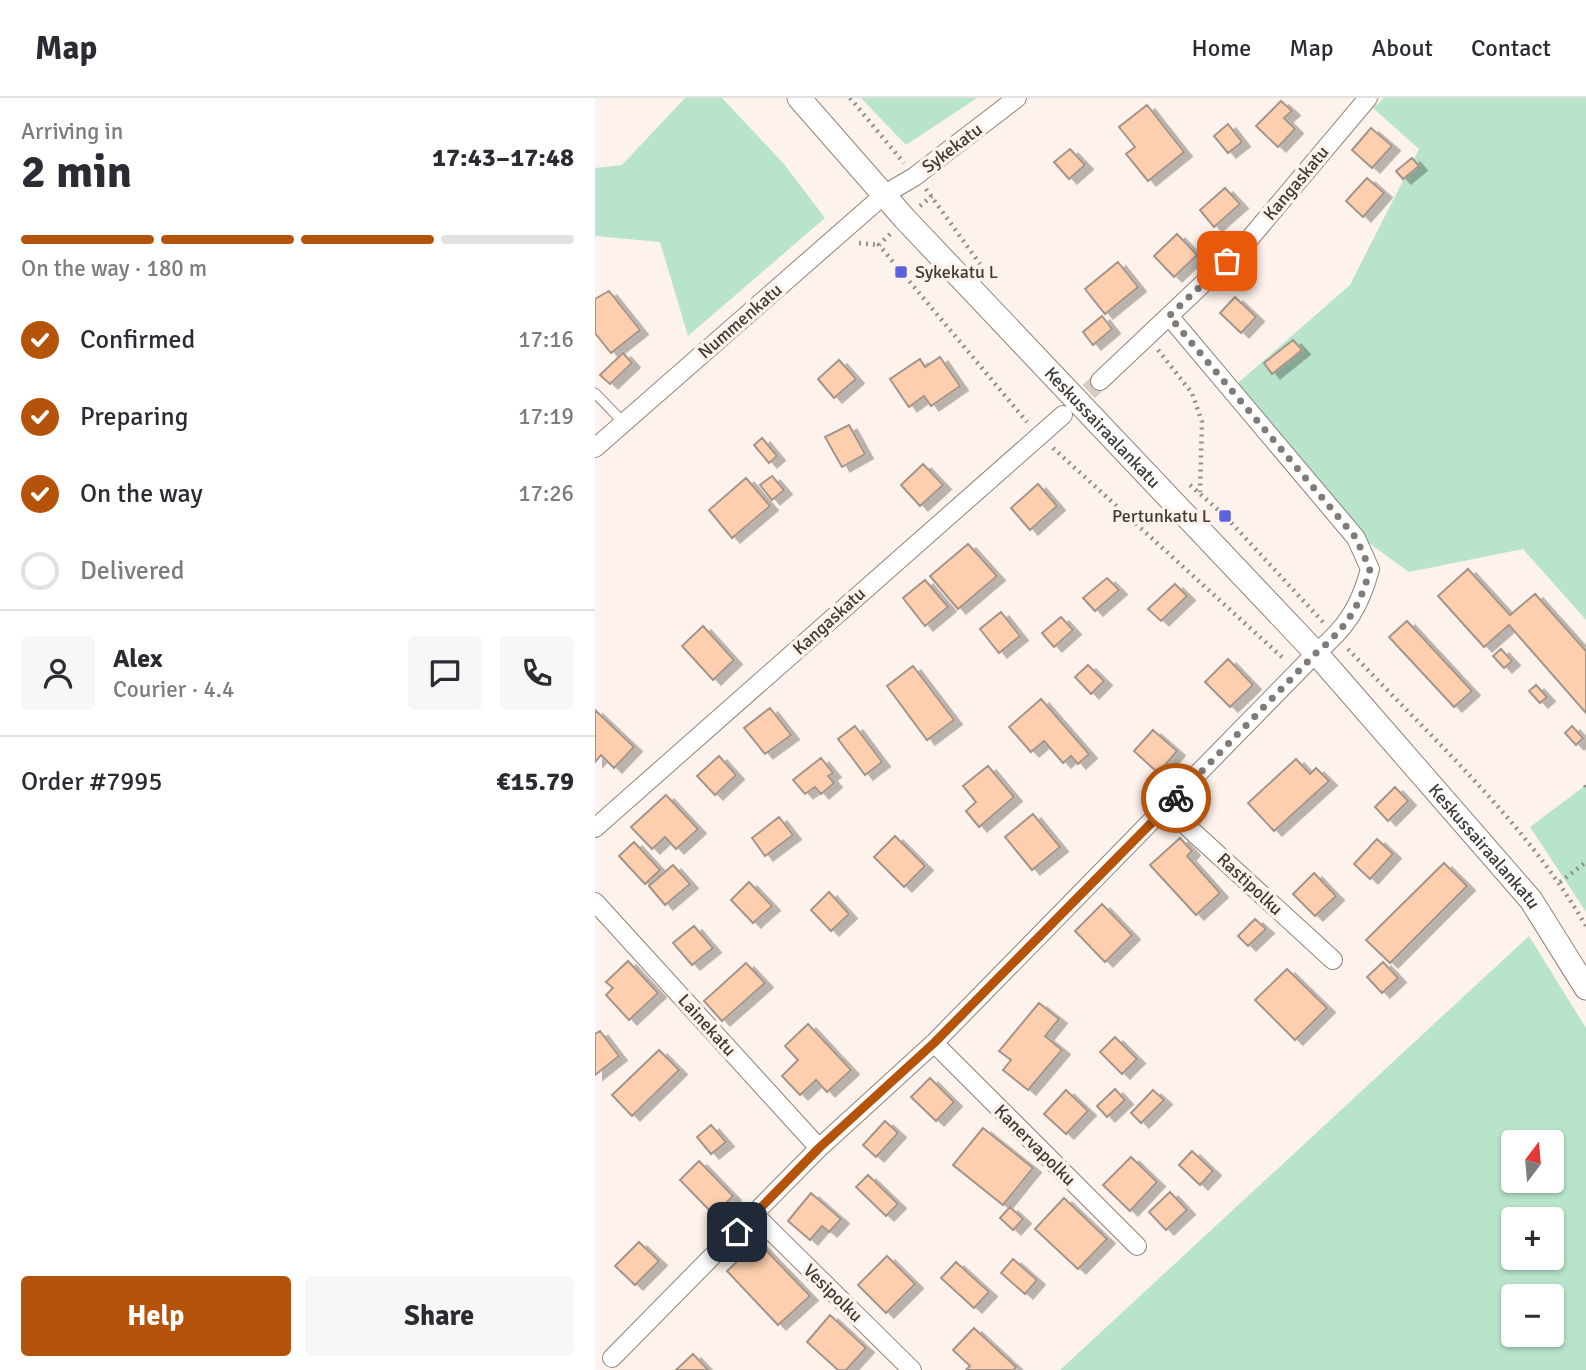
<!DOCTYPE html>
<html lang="en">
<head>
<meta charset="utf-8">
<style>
  :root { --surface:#fff; --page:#f7f7f7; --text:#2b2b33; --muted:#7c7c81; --line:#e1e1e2; --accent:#b45309 }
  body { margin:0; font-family:Signika,sans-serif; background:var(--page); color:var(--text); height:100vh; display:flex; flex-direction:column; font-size:26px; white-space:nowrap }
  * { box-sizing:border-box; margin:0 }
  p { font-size:23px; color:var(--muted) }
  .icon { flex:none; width:38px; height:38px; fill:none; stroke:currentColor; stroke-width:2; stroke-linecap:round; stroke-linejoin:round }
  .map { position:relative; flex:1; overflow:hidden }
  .drawer { display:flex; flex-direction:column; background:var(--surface); width:595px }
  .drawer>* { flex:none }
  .needle { width:46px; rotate:16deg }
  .buttons { position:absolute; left:906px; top:1032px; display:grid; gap:14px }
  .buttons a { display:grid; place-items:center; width:63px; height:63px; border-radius:7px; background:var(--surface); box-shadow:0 2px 5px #0004; font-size:35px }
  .pin { position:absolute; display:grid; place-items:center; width:60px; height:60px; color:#fff; margin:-30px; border-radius:14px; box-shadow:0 4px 10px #0006 }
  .courier { position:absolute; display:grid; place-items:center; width:70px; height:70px; margin:-35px; border:5px solid #b45309; border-radius:50%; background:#fff; color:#222; box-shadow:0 2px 9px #0007 }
  .overview em { font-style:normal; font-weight:700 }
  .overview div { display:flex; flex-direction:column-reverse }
  .overview { display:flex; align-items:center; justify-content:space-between; height:119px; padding:0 21px }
  h1 { font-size:46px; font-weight:700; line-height:52px }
  .bar { display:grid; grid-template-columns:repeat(4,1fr); gap:10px 7px; align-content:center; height:84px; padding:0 21px }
  .bar i { height:9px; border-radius:5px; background:var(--line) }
  .bar .selected { background:var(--accent) }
  .bar p { grid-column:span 4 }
  .line { display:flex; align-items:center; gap:18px; padding:0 21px; border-top:2px solid var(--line) }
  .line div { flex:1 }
  .round { display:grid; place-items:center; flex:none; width:74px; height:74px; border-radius:7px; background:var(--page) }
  ol { padding:0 21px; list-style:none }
  li { display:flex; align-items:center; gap:21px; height:77px }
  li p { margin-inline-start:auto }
  li .icon { padding:7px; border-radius:50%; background:var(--accent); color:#fff; stroke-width:4 }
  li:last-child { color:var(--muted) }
  li i { width:38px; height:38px; border:4px solid var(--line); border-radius:50% }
  .button { display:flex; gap:14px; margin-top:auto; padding:14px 21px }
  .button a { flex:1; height:80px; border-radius:7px; background:var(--accent); color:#fff; font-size:28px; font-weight:700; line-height:80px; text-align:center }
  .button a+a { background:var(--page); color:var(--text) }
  header { display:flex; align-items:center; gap:42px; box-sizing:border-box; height:98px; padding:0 35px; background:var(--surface); border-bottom:2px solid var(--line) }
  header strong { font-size:33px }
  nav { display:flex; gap:38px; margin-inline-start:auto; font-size:24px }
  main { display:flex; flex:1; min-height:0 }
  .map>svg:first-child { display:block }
  .green { fill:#b7e4cb; fill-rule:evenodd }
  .building { fill:#fdcfae; stroke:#a5958a; stroke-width:2; filter:url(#shadow) }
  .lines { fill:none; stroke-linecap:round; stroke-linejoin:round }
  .minor-tunnel { stroke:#d7cec7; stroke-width:18; stroke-dasharray:18 9; stroke-linecap:butt }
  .service-casing { stroke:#918278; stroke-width:11 }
  .minor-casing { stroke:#918278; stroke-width:20 }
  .tertiary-casing { stroke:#918278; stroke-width:25 }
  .path { stroke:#958d87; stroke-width:4.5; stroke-dasharray:2 5; stroke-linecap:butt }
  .service { stroke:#fff; stroke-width:9 }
  .minor { stroke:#fff; stroke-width:18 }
  .tertiary { stroke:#fff; stroke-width:23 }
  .done { stroke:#827a74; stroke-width:7; stroke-dasharray:0 12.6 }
  .route { stroke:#b45309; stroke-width:9 }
  .poi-dot { fill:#5c63db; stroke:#fdf3ec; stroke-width:2.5 }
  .labels { text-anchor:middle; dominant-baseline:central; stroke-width:7; stroke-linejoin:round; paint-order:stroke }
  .street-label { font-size:18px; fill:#403934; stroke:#fdf3ec }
  .poi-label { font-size:18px; fill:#403934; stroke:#fdf3ec; text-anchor:start }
</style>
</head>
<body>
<header>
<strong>Map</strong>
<nav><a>Home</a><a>Map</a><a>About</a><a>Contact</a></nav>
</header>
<main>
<section class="drawer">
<div class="overview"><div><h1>2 min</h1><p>Arriving in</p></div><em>17:43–17:48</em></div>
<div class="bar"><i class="selected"></i><i class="selected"></i><i class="selected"></i><i></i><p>On the way · 180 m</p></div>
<ol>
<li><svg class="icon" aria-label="check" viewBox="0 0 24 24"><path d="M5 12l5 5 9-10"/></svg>Confirmed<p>17:16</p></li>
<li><svg class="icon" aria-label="check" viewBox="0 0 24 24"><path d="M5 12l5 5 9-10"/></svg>Preparing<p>17:19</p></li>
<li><svg class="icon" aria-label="check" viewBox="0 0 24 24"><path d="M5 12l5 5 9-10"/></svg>On the way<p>17:26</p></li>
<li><i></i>Delivered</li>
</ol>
<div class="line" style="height:126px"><a class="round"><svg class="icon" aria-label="person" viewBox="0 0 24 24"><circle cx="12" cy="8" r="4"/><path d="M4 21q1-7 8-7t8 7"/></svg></a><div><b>Alex</b><p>Courier · 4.4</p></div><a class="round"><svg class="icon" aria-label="chat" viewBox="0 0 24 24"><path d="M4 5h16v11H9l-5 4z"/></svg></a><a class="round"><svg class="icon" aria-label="phone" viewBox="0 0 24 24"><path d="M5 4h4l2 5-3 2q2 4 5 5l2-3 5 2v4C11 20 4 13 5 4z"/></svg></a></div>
<div class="line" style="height:91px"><div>Order #7995</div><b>€15.79</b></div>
<div class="button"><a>Help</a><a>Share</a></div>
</section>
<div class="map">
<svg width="991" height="1272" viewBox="0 0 991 1272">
  <defs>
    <filter id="shadow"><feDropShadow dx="8" dy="4.5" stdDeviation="0" flood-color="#0004"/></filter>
  </defs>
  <rect width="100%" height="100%" fill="#fdf3ec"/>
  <path class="green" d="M90 0H127L189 66 230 120 93 238 65 144 0 138V70L27 67Z
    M266 0H382L311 47Z
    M789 0H991V522L928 451 814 474 771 443 643 285 755 187 824 51 778 10Z
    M991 687V814L935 729Z
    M934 838 991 930V1272H465ZM919 1045H957V1083H919ZM919 1122H957V1160H919ZM919 1199H957V1237H919Z"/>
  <path class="building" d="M686 3 697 13 689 20 700 31 683 49 661 28Z
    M552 7 589 54 553 83 531 56 540 49 524 29Z
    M633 26 647 44 633 55 619 38Z
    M776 30 797 48 777 70 757 52Z
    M475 51 490 67 474 81 459 64Z
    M817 60 824 68 808 81 801 73Z
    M772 80 789 95 768 119 751 103Z
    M630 90 645 106 619 129 605 112Z
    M582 136 602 157 579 179 559 158Z
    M523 164 543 189 510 216 490 191Z
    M14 193 45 232 16 255 0 235V201Z
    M640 199 661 219 646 235 625 215Z
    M507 218 517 231 498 247 488 234Z
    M698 242 707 252 677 276 669 265Z
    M28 255 37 265 15 286 5 277Z
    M345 259 365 288 336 308 329 298 314 309 295 281 325 261 330 269Z
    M244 262 261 281 239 300 223 281Z
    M254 327 270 356 247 369 230 339Z
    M167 340 182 358 174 365 159 347Z
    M328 366 348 387 325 408 306 387Z
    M177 378 189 392 177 402 165 387Z
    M151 380 175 408 137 440 114 412Z
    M443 386 462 408 435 432 416 410Z
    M373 446 402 478 363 511 335 478Z
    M873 471 915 517 940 496 991 553V615L914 527 889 549 843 498Z
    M512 480 524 492 500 513 488 500Z
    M330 482 353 509 330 528 308 500Z
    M580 486 592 498 566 523 553 511Z
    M406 514 425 538 404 555 385 531Z
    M466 519 478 532 459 549 447 535Z
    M812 523 877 593 859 609 794 539Z
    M108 528 139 562 118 582 87 548Z
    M906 551 917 563 909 570 898 558Z
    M633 561 658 587 635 609 610 584Z
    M493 567 509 583 496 596 480 579Z
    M318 568 359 622 332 642 292 588Z
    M941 587 952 599 945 605 934 593Z
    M446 601 494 656 483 666 476 658 468 665 449 643 436 654 414 629Z
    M175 610 196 637 170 656 149 630Z
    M0 612 39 649 19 670 6 657 0 664Z
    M260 628 287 664 270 677 243 641Z
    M977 628 988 640 981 647 970 635Z
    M558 632 582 653 563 675 539 653Z
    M124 658 141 677 120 697 102 678Z
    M226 660 238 675 233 678 239 685 226 696 220 689 210 696 198 682Z
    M701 661 715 676 721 670 734 683 679 733 653 705Z
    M393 668 419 699 384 729 371 713 381 704 368 688Z
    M800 689 813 703 793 723 780 709Z
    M71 697 103 731 81 751 70 739 57 751 36 729Z
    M438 716 465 749 437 772 410 739Z
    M184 719 198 737 170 758 157 740Z
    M300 738 330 768 309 789 279 759Z
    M585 740 597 753 592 758 625 795 601 817 555 767Z
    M782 741 798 756 775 781 759 766Z
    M39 744 65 772 50 786 24 758Z
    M849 765 872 788 795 865 771 842Z
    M78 767 95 786 70 807 54 788Z
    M719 775 741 798 720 818 698 796Z
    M154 784 177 808 158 825 136 802Z
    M234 794 254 816 236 833 216 812Z
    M507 806 537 837 510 864 480 833Z
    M660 821 671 831 653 848 643 838Z
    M99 828 118 850 97 867 78 845Z
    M33 863 63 895 34 922 11 897 18 890 11 884Z
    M788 864 803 880 787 895 772 879Z
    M151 865 170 885 127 923 109 903Z
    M692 871 732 910 700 942 660 902Z
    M444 905 464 921 450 938 467 952 433 992 408 972 416 962 404 953Z
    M213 926 256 972 232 994 221 982 205 997 187 978 203 962 190 948Z
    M5 933 24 958 0 977V936Z
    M520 939 542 961 527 976 505 954Z
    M64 952 84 972 37 1018 17 997Z
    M335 980 359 1004 341 1023 316 999Z
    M520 991 530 1002 512 1019 502 1008Z
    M471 992 493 1013 471 1036 449 1016Z
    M558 992 569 1002 546 1025 536 1015Z
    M290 1023 303 1035 281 1059 268 1047Z
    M116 1027 131 1044 116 1056 102 1039Z
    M388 1030 438 1070 408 1107 358 1067Z
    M597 1053 618 1073 605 1087 584 1067Z
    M536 1059 562 1084 535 1113 508 1087Z
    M104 1063 138 1098 119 1117 85 1082Z
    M273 1077 303 1106 291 1118 261 1089Z
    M575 1094 592 1112 571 1132 554 1114Z
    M216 1095 246 1121 234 1134 227 1128 215 1142 193 1123Z
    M469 1100 512 1141 483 1171 440 1131Z
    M415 1109 428 1121 418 1132 405 1120Z
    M44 1144 64 1163 40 1187 20 1168Z
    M163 1144 215 1198 183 1227 132 1173Z
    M292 1158 320 1186 291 1215 263 1187Z
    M418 1161 442 1182 430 1196 406 1175Z
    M361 1164 394 1194 379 1210 346 1180Z
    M235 1217 271 1250 251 1272H243L212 1244Z
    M379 1230 421 1269 419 1272H371L375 1268 358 1252Z
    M98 1256 113 1272H81Z"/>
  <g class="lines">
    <path class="minor-tunnel" d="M474 312 505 283"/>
    <g class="service-casing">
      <path id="service" d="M0 295 29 325"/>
    </g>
    <g class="minor-casing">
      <path id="minor" d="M505 283 651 145 773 0
        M0 350 290 96 319 79 422 0
        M572 710 738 862
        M0 730 468 317
        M0 804 224 1050
        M339 945 542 1148
        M160 1117 317 1272
        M17 1260 224 1050 339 945 721 555C751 530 765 509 775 471L761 440 574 218"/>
    </g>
    <g class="tertiary-casing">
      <g id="tertiary">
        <path id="s1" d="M204 0 310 121 721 555 936 802 991 890"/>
      </g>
    </g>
    <path class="path" d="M255 0 309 65
      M331 91 385 166
      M325 108 337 98
      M295 136 284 147 432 324
      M264 145 284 147
      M563 252 597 295 607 324 605 394
      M458 350 689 561
      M595 387 630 418 728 524
      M753 551C836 640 930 723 991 828
      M990 687 991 689
      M965 784 991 764"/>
    <use href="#service" class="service"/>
    <use href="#minor" class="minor"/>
    <use href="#tertiary" class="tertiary"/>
  </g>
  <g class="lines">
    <path class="done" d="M581 700 721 555C751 530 765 509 775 471L761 440 574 218 632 163"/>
    <path class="route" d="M142 1134 224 1050 339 945 581 700"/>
  </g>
  <g class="poi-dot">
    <rect x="299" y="167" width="14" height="14" rx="3.5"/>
    <rect x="623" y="411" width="14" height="14" rx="3.5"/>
  </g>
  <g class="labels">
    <g class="street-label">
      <text transform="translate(357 50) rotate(-37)">Sykekatu</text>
      <text transform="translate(701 85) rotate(-50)">Kangaskatu</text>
      <text transform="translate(145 223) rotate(-41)">Nummenkatu</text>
      <text stroke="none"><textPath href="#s1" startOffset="448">Keskussairaalankatu</textPath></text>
      <text transform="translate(234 523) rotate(-42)">Kangaskatu</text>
      <text stroke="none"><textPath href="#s1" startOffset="1015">Keskussairaalankatu</textPath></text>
      <text transform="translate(655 786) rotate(43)">Rastipolku</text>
      <text transform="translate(112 927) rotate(48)">Lainekatu</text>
      <text transform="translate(440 1047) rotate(45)">Kanervapolku</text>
      <text transform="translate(238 1195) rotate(44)">Vesipolku</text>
    </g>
    <g class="poi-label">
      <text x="320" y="174">Sykekatu L</text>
      <text x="616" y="418" text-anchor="end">Pertunkatu L</text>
    </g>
  </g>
</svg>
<div class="buttons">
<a><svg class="needle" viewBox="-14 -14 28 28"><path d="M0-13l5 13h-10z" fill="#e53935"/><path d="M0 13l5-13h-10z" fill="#7c7c81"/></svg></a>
<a>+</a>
<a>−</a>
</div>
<div class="pin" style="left:632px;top:163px;background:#ea580c"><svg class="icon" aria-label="bag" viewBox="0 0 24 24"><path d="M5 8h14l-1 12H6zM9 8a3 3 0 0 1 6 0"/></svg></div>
<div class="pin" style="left:142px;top:1134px;background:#1f2937"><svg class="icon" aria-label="home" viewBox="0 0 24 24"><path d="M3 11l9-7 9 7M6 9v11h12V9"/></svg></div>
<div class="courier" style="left:581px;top:700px"><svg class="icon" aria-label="bike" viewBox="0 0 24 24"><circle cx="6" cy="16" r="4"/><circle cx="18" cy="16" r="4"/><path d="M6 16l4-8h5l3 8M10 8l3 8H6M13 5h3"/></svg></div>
</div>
</main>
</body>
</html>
